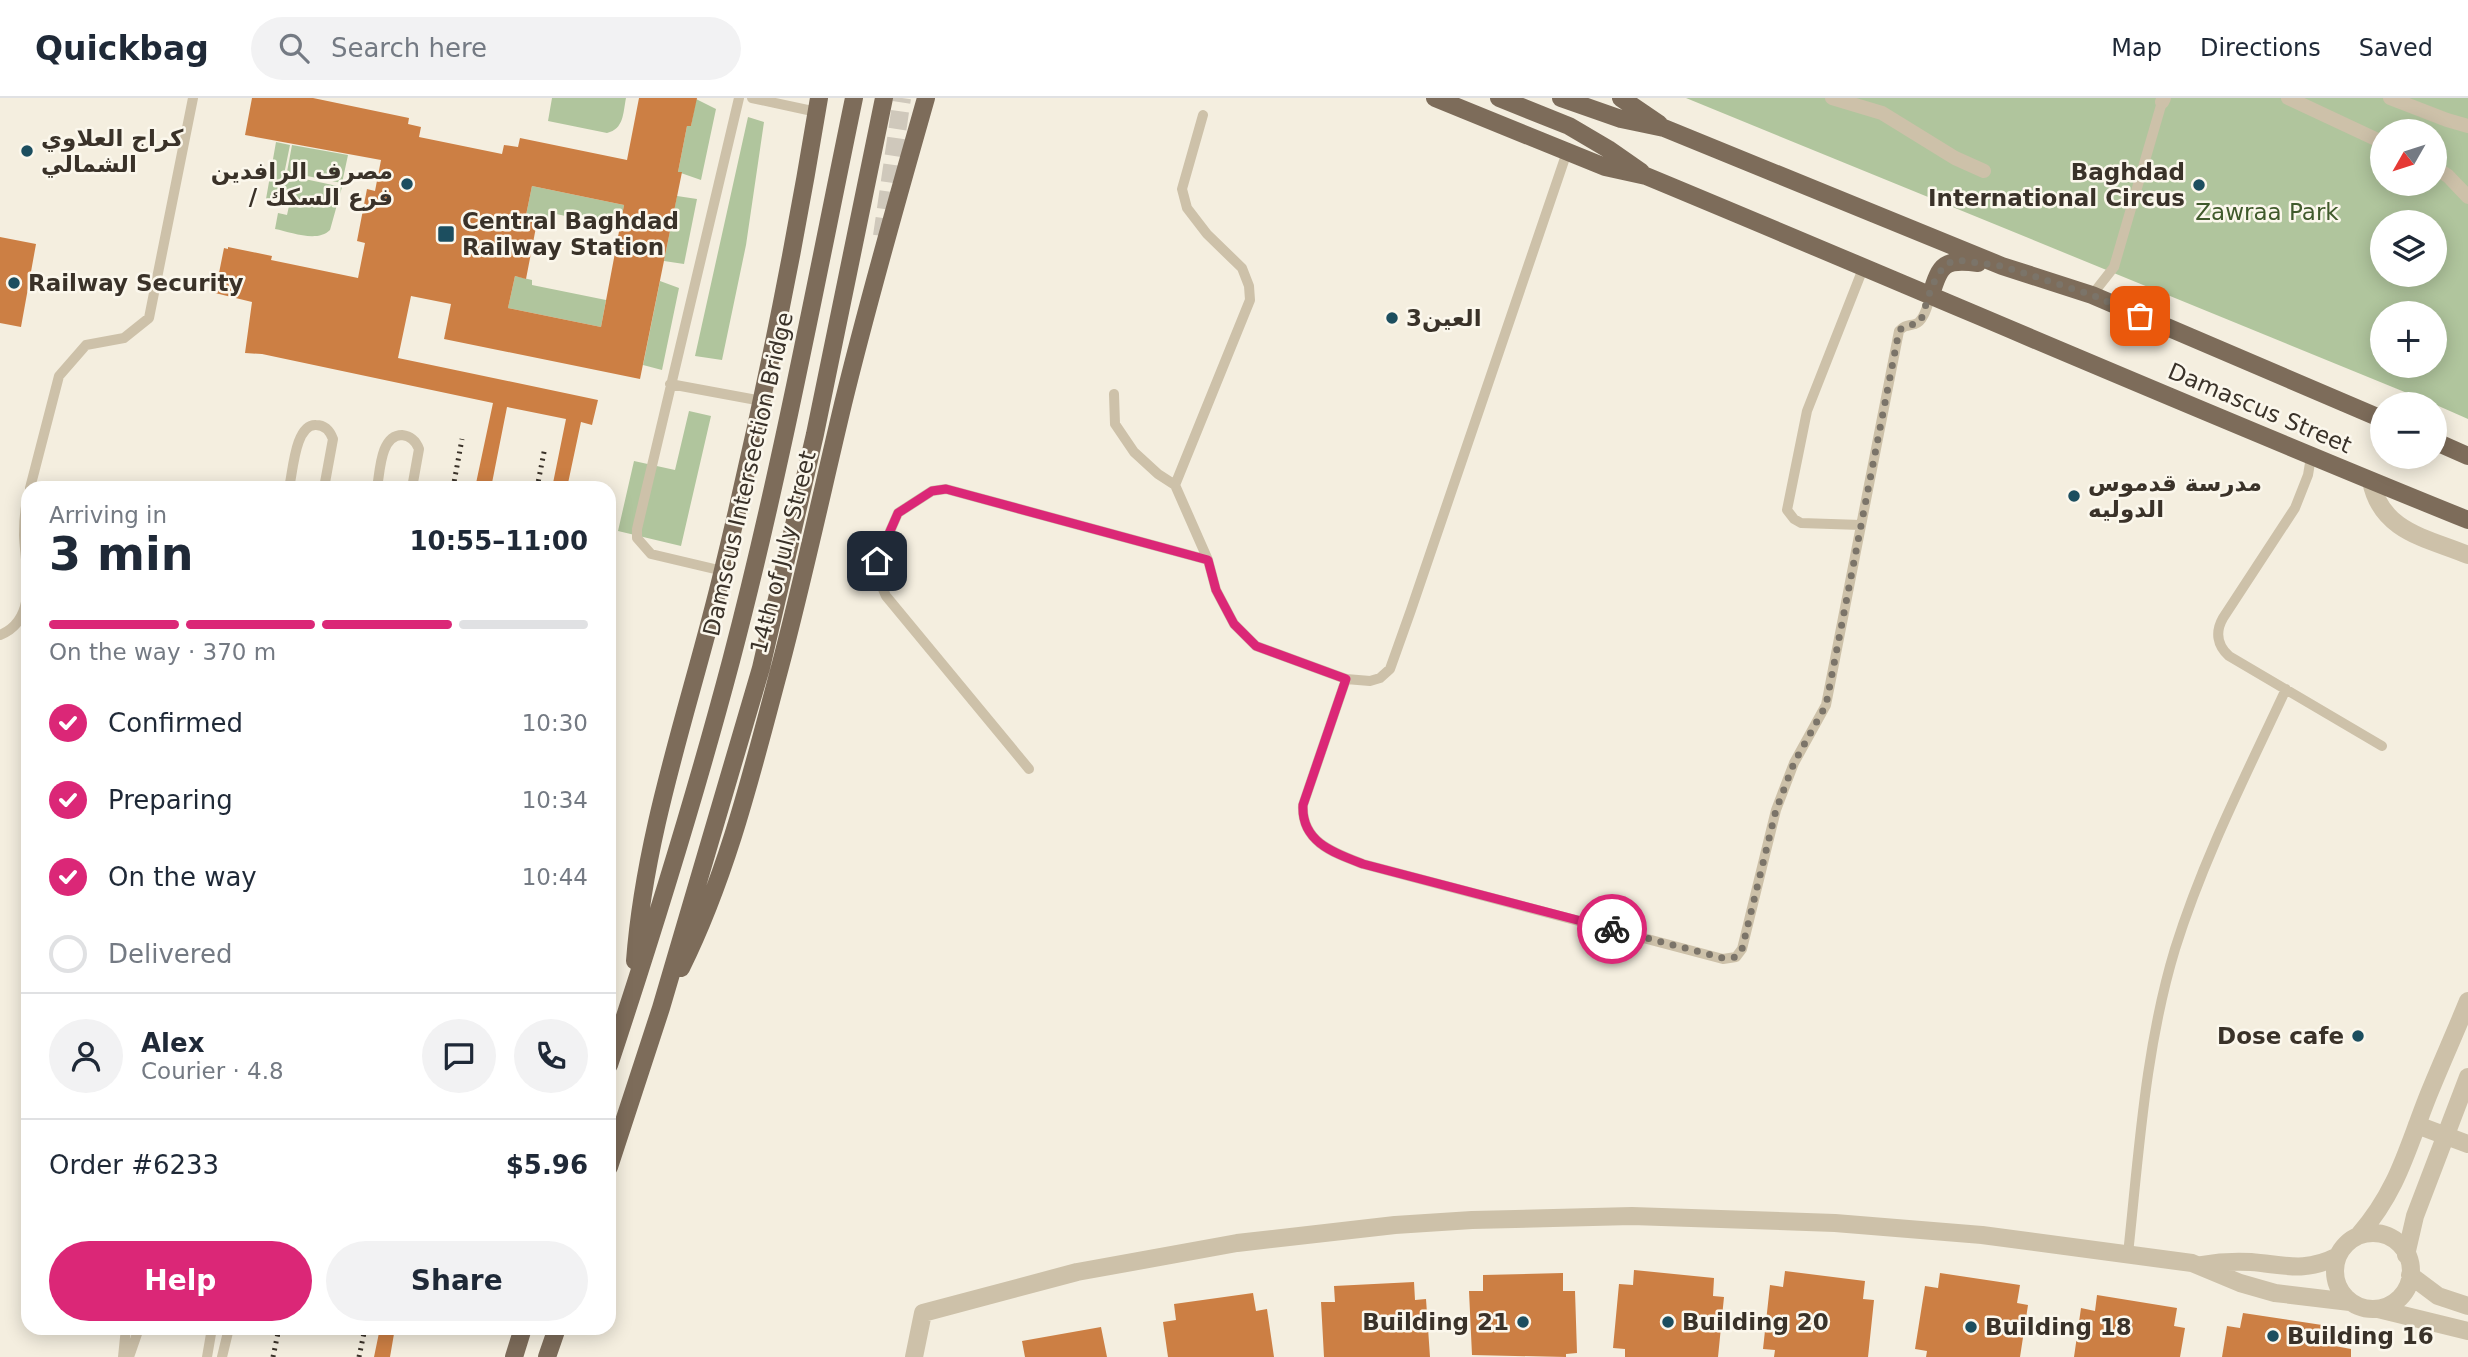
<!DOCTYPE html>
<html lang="en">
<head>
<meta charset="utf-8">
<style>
  :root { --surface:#fff; --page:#f2f2f3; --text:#1f2937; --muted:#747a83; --line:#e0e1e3; --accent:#db2777 }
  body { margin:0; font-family:"DejaVu Sans",Cairo,sans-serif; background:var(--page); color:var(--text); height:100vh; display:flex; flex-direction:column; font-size:26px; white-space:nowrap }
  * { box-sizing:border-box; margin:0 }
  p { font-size:23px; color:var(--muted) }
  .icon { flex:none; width:38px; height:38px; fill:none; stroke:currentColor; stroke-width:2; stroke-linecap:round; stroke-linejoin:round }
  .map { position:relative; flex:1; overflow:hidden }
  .drawer { position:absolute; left:21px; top:383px; width:595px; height:854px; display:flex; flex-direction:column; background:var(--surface); border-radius:21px; box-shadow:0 4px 18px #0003 }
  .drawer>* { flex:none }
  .needle { width:46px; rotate:231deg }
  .buttons { position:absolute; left:2370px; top:21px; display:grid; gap:14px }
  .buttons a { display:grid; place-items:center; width:77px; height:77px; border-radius:50%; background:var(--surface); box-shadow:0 4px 18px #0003; font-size:35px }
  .pin { position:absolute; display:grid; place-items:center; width:60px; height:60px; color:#fff; margin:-30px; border-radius:14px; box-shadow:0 4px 10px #0006 }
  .courier { position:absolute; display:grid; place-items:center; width:70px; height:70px; margin:-35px; border:5px solid #db2777; border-radius:50%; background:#fff; color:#222; box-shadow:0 2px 9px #0007 }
  .head em { font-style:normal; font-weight:700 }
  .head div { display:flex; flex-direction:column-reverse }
  .head { display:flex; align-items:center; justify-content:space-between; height:119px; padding:0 28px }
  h1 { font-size:46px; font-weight:700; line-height:52px }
  .bar { display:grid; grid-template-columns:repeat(4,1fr); gap:10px 7px; align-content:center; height:84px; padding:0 28px }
  .bar i { height:9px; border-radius:5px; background:var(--line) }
  .bar .selected { background:var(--accent) }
  .bar p { grid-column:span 4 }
  .line { display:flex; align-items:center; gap:18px; padding:0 28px; border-top:2px solid var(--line) }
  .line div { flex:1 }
  .round { display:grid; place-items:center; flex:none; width:74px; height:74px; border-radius:37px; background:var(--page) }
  ol { padding:0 28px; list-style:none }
  li { display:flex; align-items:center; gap:21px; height:77px }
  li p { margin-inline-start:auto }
  li .icon { padding:7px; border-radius:50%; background:var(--accent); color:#fff; stroke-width:4 }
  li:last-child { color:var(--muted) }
  li i { width:38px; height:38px; border:4px solid var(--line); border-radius:50% }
  .action { display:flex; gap:14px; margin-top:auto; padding:14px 28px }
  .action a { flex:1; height:80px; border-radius:42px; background:var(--accent); color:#fff; font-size:28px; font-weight:700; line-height:80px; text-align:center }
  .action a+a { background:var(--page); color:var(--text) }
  header { display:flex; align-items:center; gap:42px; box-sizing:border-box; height:98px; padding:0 35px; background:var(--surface); border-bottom:2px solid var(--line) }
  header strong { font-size:33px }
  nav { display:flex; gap:38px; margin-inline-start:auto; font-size:24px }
  .search { width:490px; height:63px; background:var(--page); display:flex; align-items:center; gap:18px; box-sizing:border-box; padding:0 24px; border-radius:38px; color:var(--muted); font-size:26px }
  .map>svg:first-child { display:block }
  .green { fill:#b0c59d; fill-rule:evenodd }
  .building { fill:#cc7f44; fill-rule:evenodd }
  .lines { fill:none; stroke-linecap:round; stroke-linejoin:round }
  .primary-tunnel { stroke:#cfc8bb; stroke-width:18; stroke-dasharray:18 9; stroke-linecap:butt }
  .service { stroke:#cdc1a9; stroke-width:10 }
  .pedestrian { stroke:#cdc1a9; stroke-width:14 }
  .minor { stroke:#cdc1a9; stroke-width:18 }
  .primary { stroke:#7d6c5a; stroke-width:18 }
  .rail { stroke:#3a3229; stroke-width:5; stroke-dasharray:2 5; stroke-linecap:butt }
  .done { stroke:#7b7469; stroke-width:7; stroke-dasharray:0 12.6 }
  .route { stroke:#db2777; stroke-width:9 }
  .poi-dot { fill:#1c4e5f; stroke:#fbf7ec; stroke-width:2.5 }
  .labels { text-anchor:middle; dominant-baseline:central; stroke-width:5; stroke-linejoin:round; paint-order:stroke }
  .poi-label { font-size:23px; font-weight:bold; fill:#3a3229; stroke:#fbf7ec; text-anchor:start }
  .park-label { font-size:23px; fill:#405a2c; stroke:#fbf7ec }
  .street-label { font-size:23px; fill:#3a3229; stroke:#fbf7ec }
</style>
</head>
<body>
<header>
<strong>Quickbag</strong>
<div class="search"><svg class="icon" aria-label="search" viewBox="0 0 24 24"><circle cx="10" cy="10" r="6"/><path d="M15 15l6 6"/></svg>Search here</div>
<nav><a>Map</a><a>Directions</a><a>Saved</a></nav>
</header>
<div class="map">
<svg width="2468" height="1259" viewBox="0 0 2468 1259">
  <rect width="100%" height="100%" fill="#f4eedf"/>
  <path class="green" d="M552 0H626C623 15 624 31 607 35L548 23Z
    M1686 0H2468V321L2434 306ZM2382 33H2434V86H2382ZM2382 124H2434V177H2382ZM2382 215H2434V268H2382Z
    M696 1 716 11 701 82 678 74 687 28H691Z
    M748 19 764 24 746 147 722 262 695 258Z
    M276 44 290 47 280 96 276 97 272 102 266 101Z
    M292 47 348 57 342 85 287 74Z
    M286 77 342 89 330 132C317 145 291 134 275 131L278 115 287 117 291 99 282 96Z
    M532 88 624 107 620 129 551 115 548 127 525 122Z
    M677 98 697 101 684 166 664 163Z
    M515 178 532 182V187L606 202 601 229 508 210Z
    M660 183 679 190 662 272 643 267Z
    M689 313 711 318 681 448 618 433 634 363 675 372Z"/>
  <path class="building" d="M252 0H313L409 20 408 26 421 29 419 39 502 56 504 47 518 49 520 40 627 62 639 0H697L691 28H687L678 74H682L640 281 444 241 451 206 411 198 398 260 598 302 592 327 581 324 567 390H552L566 321 507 309 491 390H475L493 305 262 256 245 255 252 204 215 195 224 150 228 151V149L272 158 271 162 358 180 365 145 357 143 367 91 375 93 381 62 245 37ZM532 88 624 107 601 229 508 210 515 178 526 181 537 124 525 122Z
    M0 139 36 146 21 229 0 225Z
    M1634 1172 1714 1180 1713 1198 1724 1199 1718 1259H1625V1251L1613 1250 1619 1186 1633 1187Z
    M1785 1173 1865 1183 1863 1201 1874 1202 1868 1259H1774L1775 1252 1763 1251 1770 1187 1783 1189Z
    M1563 1175V1193H1575L1577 1255 1566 1256V1259L1472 1257 1469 1193H1483V1177Z
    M1940 1175 2020 1187 2017 1205 2028 1207 2020 1259H1926L1927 1253 1915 1251 1925 1188 1938 1190Z
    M1414 1184 1415 1202 1426 1201 1430 1259H1324L1321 1204H1335L1334 1188Z
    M1253 1195 1256 1213 1267 1211 1274 1259H1168L1163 1224 1176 1222 1174 1206Z
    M2097 1197 2177 1210 2174 1228 2185 1230 2180 1259H2074L2081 1210 2095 1213Z
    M2243 1215 2322 1227 2319 1245 2351 1251V1259H2222L2227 1228 2240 1230Z
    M1101 1229 1107 1259H1025L1022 1243Z
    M380 1230H395L390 1259H374Z"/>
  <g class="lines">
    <path class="primary-tunnel" d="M882 138 902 0"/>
    <path class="service" d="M752 0 817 14
      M2092 197 2114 169 2162 4
      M670 286 762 303
      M1114 296 1115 326 1134 354 1158 376 1175 387 1208 462 1216 492 1234 526 1256 548 1346 581 1370 583 1380 580 1390 571 1411 512 1567 54
      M2311 359 2308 377 2295 410 2223 520C2215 534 2217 547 2229 558L2382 648
      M1175 387 1250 202 1249 188 1242 170 1207 136 1187 110 1182 91 1203 17
      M30 390 59 278 86 247 124 240 149 220 193 0
      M289 390C293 374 295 326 316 327 325 327 330 333 333 341L324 390
      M377 390C380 375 380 337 402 337 411 338 416 343 419 351L412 390
      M1861 427 1801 425 1794 421 1787 412 1807 313 1864 168
      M723 473 651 456 637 440V431L739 0
      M0 537C40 521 25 469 24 437 24 424 25 410 28 398
      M1346 581 1303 707C1301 744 1334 755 1363 766L1723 861 1736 859 1742 851 1776 712 1794 665 1826 607 1899 233C1905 227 1907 228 1915 226 1924 224 1928 205 1931 197
      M1029 671 886 498 879 482 877 463 898 415 932 393 946 391 1208 462
      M2128 1156C2139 1054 2145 950 2175 851 2203 761 2246 677 2286 591
      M123 1259 126 1230
      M129 1259 139 1230
      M207 1259 212 1230
      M222 1259 229 1230"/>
    <path class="pedestrian" d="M1832 0 1882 15 1955 60 1984 73
      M2288 0 2382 44
      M2390 0 2447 22 2468 28
      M2162 4 2164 0
      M2434 69 2448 78 2468 99"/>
    <path class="minor" d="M2371 383C2381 434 2427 440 2468 457
      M2417 1027 2468 1046
      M2335 1173a38 38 0 1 1 76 0a38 38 0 1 1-76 0Z
      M2359 1137C2398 1092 2407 1051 2428 998 2441 966 2455 935 2468 903
      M2406 1157 2415 1118 2468 979
      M2201 1167C2218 1164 2234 1163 2251 1164 2286 1167 2304 1175 2338 1158
      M2410 1177 2438 1198 2468 1208
      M2378 1211 2468 1233
      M914 1259 923 1215 1077 1174 1237 1145 1395 1127 1472 1122 1632 1118 1835 1125 1982 1137 2192 1165 2240 1185 2275 1195 2350 1204"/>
    <path class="primary" d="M1435 0 1605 69 1646 78C1921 192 2193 311 2468 422
      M1499 0 1569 28 1608 51 1641 74
      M1561 0 1621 21 1664 30 2002 168 2092 197 2382 321
      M1621 0 1659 26
      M1931 197C1940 165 1945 161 1978 165
      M2434 343 2468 358
      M635 863C645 730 692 602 723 472 761 316 793 158 819 0
      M681 870C728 775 753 670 780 569 803 482 822 394 843 306 868 203 897 102 926 0
      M609 967C653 834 695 699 731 563 780 377 815 188 854 0
      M609 1069 661 910 761 570 815 336 884 0
      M514 1259 523 1230
      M547 1259 557 1230"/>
    <path class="rail" d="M453 390 462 341
      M537 390 545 349
      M273 1259 279 1230
      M359 1259 365 1230"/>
  </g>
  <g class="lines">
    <path class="done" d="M1612 831 1723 860 1736 859 1742 851 1776 712 1794 665 1826 607 1899 233C1905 225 1915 229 1921 222 1928 202 1934 168 1956 162L2002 168 2092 197 2140 218"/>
    <path class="route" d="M877 463 898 415 932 393 946 391 1208 462 1216 492 1234 526 1256 548 1346 581 1303 707C1301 744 1334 755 1363 766L1612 831"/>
  </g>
  <g class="poi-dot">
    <circle cx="27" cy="53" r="7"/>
    <circle cx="407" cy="86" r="7"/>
    <circle cx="2199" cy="87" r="7"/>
    <rect x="437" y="127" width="18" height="18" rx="3.5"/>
    <circle cx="14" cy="185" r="7"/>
    <circle cx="1392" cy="220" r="7"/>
    <circle cx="2074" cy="398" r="7"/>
    <circle cx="2358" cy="938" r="7"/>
    <circle cx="1523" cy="1224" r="7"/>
    <circle cx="1668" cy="1224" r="7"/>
    <circle cx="1971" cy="1229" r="7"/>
    <circle cx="2273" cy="1238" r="7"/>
  </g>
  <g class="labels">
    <g class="poi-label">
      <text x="41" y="40">كراج العلاوي<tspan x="41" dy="26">الشمالي</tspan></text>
      <text x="393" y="73" text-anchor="end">مصرف الرافدين<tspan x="393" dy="26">/ فرع السكك</tspan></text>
      <text x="2185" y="74" text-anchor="end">Baghdad<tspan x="2185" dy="26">International Circus</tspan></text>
      <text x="462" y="123">Central Baghdad<tspan x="462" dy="26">Railway Station</tspan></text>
      <text x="28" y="185">Railway Security</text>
      <text x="1406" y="220">العين3</text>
      <text x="2088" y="385">مدرسة قدموس<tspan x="2088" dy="26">الدوليه</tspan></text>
      <text x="2344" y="938" text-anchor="end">Dose cafe</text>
      <text x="1509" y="1224" text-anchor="end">Building 21</text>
      <text x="1682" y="1224">Building 20</text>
      <text x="1985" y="1229">Building 18</text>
      <text x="2287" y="1238">Building 16</text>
    </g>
    <g class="park-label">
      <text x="2267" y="114">Zawraa Park</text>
    </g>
    <g class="street-label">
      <text transform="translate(2260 310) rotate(23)">Damascus Street</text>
      <text transform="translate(748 376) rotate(-77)">Damscus Intersection Bridge</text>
      <text transform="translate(783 454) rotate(-76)">14th of July Street</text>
    </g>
  </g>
</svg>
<div class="buttons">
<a><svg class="needle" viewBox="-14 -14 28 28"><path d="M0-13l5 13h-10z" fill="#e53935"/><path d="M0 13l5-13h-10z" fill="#747a83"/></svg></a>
<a><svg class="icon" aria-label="layers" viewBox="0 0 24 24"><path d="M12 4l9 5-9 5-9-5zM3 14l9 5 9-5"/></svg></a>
<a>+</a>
<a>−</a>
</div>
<div class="pin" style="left:2140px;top:218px;background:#ea580c"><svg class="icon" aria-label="bag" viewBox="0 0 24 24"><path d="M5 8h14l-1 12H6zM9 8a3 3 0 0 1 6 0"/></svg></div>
<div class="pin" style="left:877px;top:463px;background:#1f2937"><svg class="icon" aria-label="home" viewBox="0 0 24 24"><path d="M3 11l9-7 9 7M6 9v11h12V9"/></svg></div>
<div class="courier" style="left:1612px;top:831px"><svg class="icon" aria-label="bike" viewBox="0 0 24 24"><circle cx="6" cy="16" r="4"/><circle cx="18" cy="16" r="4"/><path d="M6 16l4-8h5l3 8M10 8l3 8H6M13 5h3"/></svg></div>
<section class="drawer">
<div class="head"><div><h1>3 min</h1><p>Arriving in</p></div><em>10:55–11:00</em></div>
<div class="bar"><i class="selected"></i><i class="selected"></i><i class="selected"></i><i></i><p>On the way · 370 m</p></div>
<ol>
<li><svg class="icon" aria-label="check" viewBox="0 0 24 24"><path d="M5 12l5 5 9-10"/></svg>Confirmed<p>10:30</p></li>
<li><svg class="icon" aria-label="check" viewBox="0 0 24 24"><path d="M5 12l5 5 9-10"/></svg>Preparing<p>10:34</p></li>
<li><svg class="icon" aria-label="check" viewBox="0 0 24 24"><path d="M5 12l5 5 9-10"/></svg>On the way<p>10:44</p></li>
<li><i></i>Delivered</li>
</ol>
<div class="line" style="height:126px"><a class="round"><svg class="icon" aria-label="person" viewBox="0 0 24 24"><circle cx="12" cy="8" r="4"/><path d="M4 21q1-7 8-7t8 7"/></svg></a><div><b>Alex</b><p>Courier · 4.8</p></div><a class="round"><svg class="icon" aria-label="chat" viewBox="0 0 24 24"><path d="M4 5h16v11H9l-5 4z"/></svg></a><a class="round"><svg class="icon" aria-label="phone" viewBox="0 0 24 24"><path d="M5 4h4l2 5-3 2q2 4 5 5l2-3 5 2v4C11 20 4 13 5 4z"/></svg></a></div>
<div class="line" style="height:91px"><div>Order #6233</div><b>$5.96</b></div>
<div class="action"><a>Help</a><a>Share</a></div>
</section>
</div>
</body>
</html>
